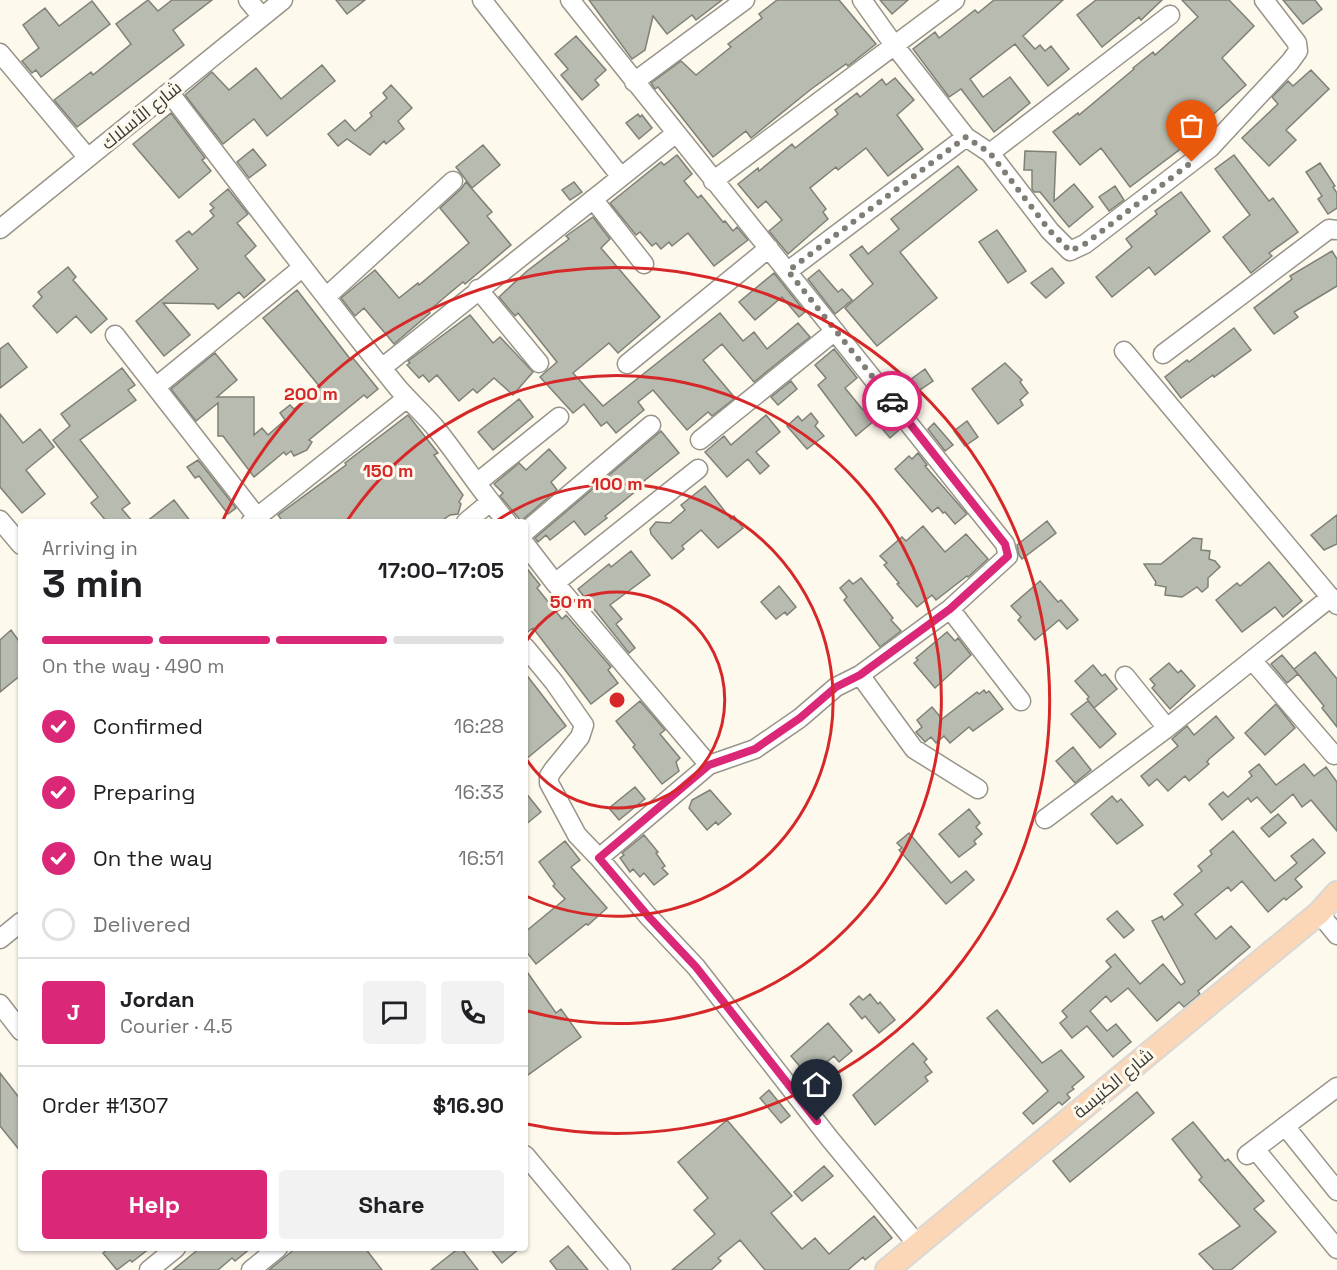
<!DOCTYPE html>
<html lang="en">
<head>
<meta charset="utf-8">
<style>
  :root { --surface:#fff; --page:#f2f2f2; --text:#202124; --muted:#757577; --line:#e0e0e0; --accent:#db2777 }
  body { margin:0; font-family:"Space Grotesk",Cairo,sans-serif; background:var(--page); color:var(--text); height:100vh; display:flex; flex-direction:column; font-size:22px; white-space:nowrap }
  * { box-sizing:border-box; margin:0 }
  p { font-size:20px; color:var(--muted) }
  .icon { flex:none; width:33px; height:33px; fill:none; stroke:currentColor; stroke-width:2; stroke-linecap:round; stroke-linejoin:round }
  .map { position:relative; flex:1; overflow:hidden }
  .details { position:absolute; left:18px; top:519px; width:510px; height:732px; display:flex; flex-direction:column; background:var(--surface); border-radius:6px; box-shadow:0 2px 4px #0004 }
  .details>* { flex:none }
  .pin { position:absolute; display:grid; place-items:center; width:51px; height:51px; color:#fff; margin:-62px -26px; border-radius:50% 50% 50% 0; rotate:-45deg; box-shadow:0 0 6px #0007 }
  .pin .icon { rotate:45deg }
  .courier { position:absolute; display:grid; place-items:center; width:60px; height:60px; margin:-30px; border:4px solid #db2777; border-radius:50%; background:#fff; color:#222; box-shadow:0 2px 8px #0007 }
  .head em { font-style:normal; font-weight:700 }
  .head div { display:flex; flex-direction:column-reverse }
  .head { display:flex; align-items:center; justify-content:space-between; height:102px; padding:0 24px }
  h1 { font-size:39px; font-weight:700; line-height:45px }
  .bar { display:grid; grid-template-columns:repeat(4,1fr); gap:9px 6px; align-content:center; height:72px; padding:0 24px }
  .bar i { height:8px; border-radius:4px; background:var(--line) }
  .bar .current { background:var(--accent) }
  .bar p { grid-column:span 4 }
  .line { display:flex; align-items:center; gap:15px; padding:0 24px; border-top:2px solid var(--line) }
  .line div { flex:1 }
  .round { display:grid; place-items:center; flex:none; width:63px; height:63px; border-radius:6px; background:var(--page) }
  ol { padding:0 24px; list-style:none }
  li { display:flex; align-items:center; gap:18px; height:66px }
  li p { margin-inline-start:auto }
  li .icon { padding:6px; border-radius:50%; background:var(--accent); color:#fff; stroke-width:4 }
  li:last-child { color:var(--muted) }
  li i { width:33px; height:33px; border:3px solid var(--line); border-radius:50% }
  .cta { display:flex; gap:12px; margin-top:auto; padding:12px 24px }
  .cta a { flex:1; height:69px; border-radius:6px; background:var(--accent); color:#fff; font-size:24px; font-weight:700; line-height:69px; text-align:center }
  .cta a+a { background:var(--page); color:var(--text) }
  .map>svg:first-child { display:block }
  .building { fill:#b8bbaf; stroke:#7f8176; stroke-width:1.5 }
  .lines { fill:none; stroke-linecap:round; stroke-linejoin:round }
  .minor-casing { stroke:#989489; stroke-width:21 }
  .major-casing { stroke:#d8d8d7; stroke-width:26 }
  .minor { stroke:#fff; stroke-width:18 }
  .major { stroke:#fbd7b8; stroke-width:22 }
  .done { stroke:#807d76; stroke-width:6; stroke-dasharray:0 10.8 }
  .route { stroke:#db2777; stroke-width:8 }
  .ring { fill:none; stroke:#d62828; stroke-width:3 }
  .labels { text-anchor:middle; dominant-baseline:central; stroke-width:6; stroke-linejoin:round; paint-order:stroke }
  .street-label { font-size:18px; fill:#3c3a36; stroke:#fdf9ed }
  .centre { fill:#d62828; stroke:#fdf9ed; stroke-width:3 }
  .ring-label { font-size:18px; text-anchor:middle; font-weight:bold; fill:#d62828; stroke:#fdf9ed; stroke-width:6; stroke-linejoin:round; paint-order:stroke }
</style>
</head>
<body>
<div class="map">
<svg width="1337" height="1270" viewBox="0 0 1337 1270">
  <rect width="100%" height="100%" fill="#fdf9ed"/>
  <path class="building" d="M148 0 158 11 172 0H212L173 30 184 45 77 127 54 100 91 72 93 75 131 44 116 24Z
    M336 0H365L347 14Z
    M589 0H722L696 20 692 15 667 34 653 16 645 50 632 59Z
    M777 0H839L876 44 848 66 846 64 810 90 751 138 746 131 713 157 658 87 655 89 651 83 681 61 696 75 731 47 728 44 762 18 759 14Z
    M880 0H908L892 14Z
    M994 0H1063L1023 36 1035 49 1040 45 1045 51 1051 46 1069 69 1048 86 1015 44 970 79 983 97 1010 77 1030 103 994 132 961 89 949 97 913 49 935 32 939 38 975 10 978 13Z
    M1096 0H1162L1141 20 1139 17 1102 47 1077 15Z
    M1182 0H1229L1254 26 1222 58 1246 85 1188 137 1191 141 1130 187 1101 148 1080 165 1053 132 1078 113 1079 115 1134 69 1133 68 1153 52 1155 55 1198 17Z
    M1283 0H1315L1322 9 1303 24Z
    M92 1 110 24 41 77 36 70 32 73 22 61 39 48 23 25 45 8 59 26Z
    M576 36 606 70 595 80 599 85 582 100 561 75 568 69 555 54Z
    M322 65 335 81 267 136 254 119 223 144 185 95 212 72 229 90 256 68 281 99Z
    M1311 70 1329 89 1286 130 1296 140 1269 166 1242 138 1278 104 1272 97 1288 81 1293 86Z
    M895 78 914 100 897 115 923 149 888 176 866 148 838 170 836 167 810 188 826 209 823 212 828 219 788 254 769 231 782 220 766 201 758 208 738 184 758 168 759 171 792 144 795 148 838 114 835 110 857 93 860 97 882 79 886 85Z
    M391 85 412 108 398 121 404 129 386 144 384 141 370 155 347 139 338 146 328 134 345 120 355 131 372 116 370 113 387 98 383 93Z
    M171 113 205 158 202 160 211 171 179 198 133 144Z
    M638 114 640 117 642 115 652 128 639 139 626 123Z
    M483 145 500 165 472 188 456 167Z
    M253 149 266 165 249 178 237 162Z
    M1025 151 1056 152 1054 201 1074 184 1093 207 1069 227 1040 192H1034L1032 189V170H1024Z
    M677 155 692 174 684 181 698 198 701 195 723 222 725 221 733 231 737 227 748 240 714 266 688 233 672 246 669 242 661 249 656 243 652 246 640 232 636 235 610 203 661 162 664 165Z
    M1234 155 1269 201 1273 198 1298 232 1269 253 1272 256 1251 273 1223 237 1250 215 1215 169Z
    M1320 163 1335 186 1333 187 1337 193V208L1328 214 1318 199 1322 196 1306 172Z
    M958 166 977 190 900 252 937 298 877 346 845 308 873 284 850 255 862 246 868 254 899 229 891 219Z
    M466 182 492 212 487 216 511 245 465 284 463 282 445 297 429 311 430 313 394 344 364 308 355 316 341 298 375 270 399 298 418 283 419 285 469 243 440 208 461 189Z
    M574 182 582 192 570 200 562 190Z
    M1115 186 1124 200 1109 211 1099 197Z
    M228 189 248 214 237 223 256 246 245 256 265 280 244 298 239 292 218 309 214 304 163 303 190 335 164 356 136 321 198 269 176 241 189 231 192 235 214 216 210 211 214 208 210 204Z
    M1181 192 1210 231 1155 275 1149 267 1112 297 1096 277 1132 247 1126 239 1157 214 1155 211Z
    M593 217 610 239 601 248 660 317 618 353 609 343 573 373 603 406 720 313 743 341 754 332 767 349 798 323 810 337 754 382 722 344 703 360 735 398 712 416 708 412 687 430 653 390 638 402 644 410 616 433 607 422 601 426 584 404 573 413 540 377 557 362 518 313 515 316 499 297 527 271 569 239 566 236Z
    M997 230 1026 271 1008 283 979 242Z
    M1332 251 1337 259V286L1294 312 1298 317 1274 334 1254 308 1292 279 1290 276Z
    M68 267 76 277 73 280 107 319 91 333 76 316 57 333 33 306 42 297 38 292Z
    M1052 268 1064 283 1046 298 1031 283Z
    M819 270 838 292 842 289 852 300 835 314 808 279Z
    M774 273 805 312 799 317 782 297 755 320 739 302Z
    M297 290 351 360 353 358 378 389 367 398 364 395 309 440 312 442 307 450 294 456 291 451 286 455 284 452 254 477 223 436H218V403L196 421 171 389 215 353 237 380 217 397H254V435L262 428 268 435 285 420 280 413 290 405 294 409 320 387 263 318Z
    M470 315 493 343 500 337 533 372 513 395 494 378 477 393 473 389 459 401 437 375 429 382 423 375 419 378 407 365 410 363 408 361Z
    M1234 328 1251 350 1214 377 1213 375 1181 398 1165 377 1187 360 1189 362Z
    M8 343 27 367 0 388V349Z
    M834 349 857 378 845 388 863 410 873 400 899 430 890 438 875 420 856 436 818 385 826 378 815 365Z
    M1005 363 1022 380 1020 382 1028 393 1020 400 1023 405 998 424 972 389Z
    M122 368 135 385 128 390 136 400 80 440 130 503 122 509 133 522H107L91 503 98 497 53 440 70 426 61 414Z
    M925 369 933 381 911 396 903 385Z
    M791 381 797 389 778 405 771 397Z
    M519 399 533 417 493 450 478 432Z
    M811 413 818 422 815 426 824 436 807 449 787 426 798 416 802 421Z
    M0 414 23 443 40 429 54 447 26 470 45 494 22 513 0 487Z
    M408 415 438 453 434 455 463 495 459 502 461 504 458 514 450 515 440 522H283L278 515 346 465 345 463Z
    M766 415 780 432 756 452 769 466 760 474 748 459 727 477 705 452 724 436 731 445Z
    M967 421 978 437 965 446 954 431Z
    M934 423 953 445 945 451 928 429Z
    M661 431 679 453 639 485 641 487 605 516 607 518 585 535 574 521 550 540 546 535 538 542 535 538Z
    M549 449 566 468 551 482 557 490 521 521 500 496 503 493 494 484 519 463 526 470Z
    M918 453 927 465 925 466 967 514 955 524 945 512 943 513 938 507 932 512 895 469 909 456 912 459Z
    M198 460 236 508 228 514 199 476 195 478 187 467Z
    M705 486 731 519 734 516 743 528 718 548 701 530 682 546 684 549 672 559 651 534 650 529 656 522 670 523 685 510 681 505Z
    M174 500 191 522H146Z
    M1337 515V544L1324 550 1311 535Z
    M1047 521 1056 533 1022 559 1019 555 1017 545Z
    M923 526 945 552 966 534 988 559 968 577 967 576 936 600 932 595 917 607 897 584 899 583 884 565 887 563 880 556 902 537 906 541Z
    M1193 538 1202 539 1201 550 1210 551 1209 559 1215 561 1220 567 1208 578V587L1202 592 1197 587 1182 597 1165 595 1166 587 1155 585 1156 582 1144 564H1161Z
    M631 551 650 575 610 605 622 619 616 624 635 648 629 653 578 589 609 564 611 567Z
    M1269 562 1302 601 1283 617 1275 607 1242 632 1216 600 1237 583 1240 586Z
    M525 566 540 585 537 588 562 619 566 615 611 667 608 670 618 683 591 704 533 628 525 634Z
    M861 578 893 618 891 620 901 631 880 647 844 600 847 597 840 588 849 580 853 584Z
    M1040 581 1058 602 1061 600 1078 620 1067 629 1059 620 1035 640 1018 620 1021 617 1011 606Z
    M779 586 796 607 787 615 785 612 776 619 761 602Z
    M11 630 21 644V675L0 692V640Z
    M947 632 955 641 958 638 971 655 935 688 914 663 918 660 916 658Z
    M1315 652 1337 679V727L1322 708 1324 706 1294 669Z
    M1282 655 1298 674 1287 683 1271 664Z
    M1169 663 1178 673 1181 670 1195 686 1170 709 1152 688 1155 685 1150 679Z
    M1093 665 1102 676 1105 674 1117 689 1094 708 1087 699 1089 697 1075 681Z
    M525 673 566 726 525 760Z
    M984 690 986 693 989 691 1003 709 973 731 969 727 950 743 944 736 936 743 931 737 925 742 916 732 922 727 917 720 932 707 942 719 977 692 979 694Z
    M640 701 665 730 660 734 680 758 676 762 679 771 662 784 633 747 635 745 616 721Z
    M1088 701 1116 734 1100 748 1071 714Z
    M1276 704 1295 728 1265 755 1245 733Z
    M1216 716 1234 738 1209 759 1207 762 1209 764 1189 781 1185 776 1168 791 1157 779 1149 786 1141 776 1178 746 1172 739 1187 726 1194 735Z
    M1073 747 1091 770 1075 783 1056 761Z
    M1259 764 1276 785 1304 764 1314 776 1326 767 1337 782V831L1311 800 1302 807 1293 794 1271 813 1257 797 1251 802 1248 798 1222 820 1209 804 1223 792 1228 797 1252 776 1249 772Z
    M635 787 645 799 619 820 609 808Z
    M710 790 731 814 718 825 716 822 707 830 689 808 692 800Z
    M525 792 541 812 525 825Z
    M1112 796 1117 802 1121 799 1143 825 1117 844 1091 814Z
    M969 809 980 823 976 827 982 834 974 841 976 844 959 857 939 834Z
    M1278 814 1286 823 1269 837 1261 828Z
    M1233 831 1275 881 1297 863 1291 856 1313 839 1325 853 1295 879 1302 887 1286 900 1284 898 1268 912 1242 881 1231 891 1228 887 1195 914 1216 939 1231 926 1250 947 1198 991 1200 994 1184 1007 1179 1002 1157 1021 1128 988 1111 1002 1106 996 1090 1011 1107 1031 1116 1024 1131 1042 1113 1057 1087 1026 1072 1038 1060 1023 1067 1017 1062 1011 1111 967 1106 961 1115 954 1140 984 1163 964 1181 985 1185 982 1152 921 1162 916 1164 920 1183 905 1174 894 1202 871 1198 866 1212 854 1210 851Z
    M909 833 951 883 966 871 974 880 946 904 899 850 902 848 897 843Z
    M644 835 658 852 656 853 665 866 662 868 668 874 654 885 644 873 640 877 633 869 630 872 620 858 624 855 622 853Z
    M565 841 580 860 571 867 607 908 588 925 586 924 536 964 525 950V932L565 899 553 886 555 884 539 862Z
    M1117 911 1134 930 1124 938 1107 919Z
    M525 969 556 1013 561 1009 581 1037 525 1077Z
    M870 994 878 1004 880 1002 895 1020 879 1033 865 1016 862 1019 850 1004 859 996 863 1000Z
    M997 1010 1042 1063 1061 1050 1084 1077 1072 1087 1074 1089 1067 1094 1070 1098 1062 1105 1059 1102 1033 1124 1023 1113 1048 1091 987 1018Z
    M828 1023 852 1051 839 1062 834 1056 809 1077 791 1056Z
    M913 1043 927 1059 924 1062 932 1072 925 1077 928 1081 875 1125 853 1095Z
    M0 1073 21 1100V1152L0 1126Z
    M769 1090 790 1116 781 1123 760 1098Z
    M1137 1092 1154 1113 1070 1182 1053 1161Z
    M727 1120 792 1196 771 1213 802 1249 815 1238 829 1254 874 1216 892 1238 865 1260 863 1257 848 1270H765L740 1240 718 1258 721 1261 711 1270H672L715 1234 694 1210 708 1198 678 1162Z
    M1193 1122 1225 1161 1228 1159 1264 1201 1254 1209 1276 1232 1231 1270H1214L1199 1254 1240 1226 1199 1180 1202 1177 1172 1139Z
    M824 1166 833 1176 802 1201 794 1192Z
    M568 1246 588 1270H557L550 1261Z
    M109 1248H150L132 1262 130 1260 117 1270 103 1253Z
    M200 1248H251L235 1261 232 1258 218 1270H173Z
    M296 1248H365L382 1270H269Z
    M459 1248H461L478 1270H431Z
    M490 1248H520L502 1263Z"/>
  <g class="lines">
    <g class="minor-casing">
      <path id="minor" d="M248 0 262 17
        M482 0 621 177
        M862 0 894 45 966 137 990 153 1050 231 1070 251 1085 244 1210 148 1290 62 1298 51 1297 43 1264 0
        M0 53 88 158
        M634 82 745 0
        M169 92C245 191 319 291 398 388 411 403 426 416 438 431 462 461 482 493 507 522
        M990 153 1170 15
        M713 181 955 0
        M593 199 644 264
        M0 229 283 0
        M788 271 966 137
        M478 289 539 363
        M326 297 453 181
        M115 335 261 522
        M1124 351 1337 605
        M1163 354 1329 229 1337 230
        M627 364 769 248
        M383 367 675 134
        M157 386 303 267
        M700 440 835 331
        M478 482 559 417
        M0 520 21 545
        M251 522 407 398
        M466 522 490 502
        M525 532 651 425
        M525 544 555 583 709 765
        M555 583 698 469
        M950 609 1021 701
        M525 647 554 682 584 725 580 737 553 770 549 776V783L577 835 599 858 709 765 755 749 800 718 836 687 860 675 950 609 1008 556 1005 544 570 0
        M1252 660 1334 755
        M860 675 914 749 978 789
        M1125 676 1167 728
        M1045 819 1167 728 1331 597
        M599 858 648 916 696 967 830 1139 917 1244
        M1319 913 1337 935
        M0 939 21 922
        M0 1004 21 1031
        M1285 1126 1337 1191
        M1255 1149 1337 1249
        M525 1155 621 1270
        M1247 1155 1337 1087
        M149 1270 176 1248
        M251 1270 278 1248"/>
    </g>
    <g class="major-casing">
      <path id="major" d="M887 1270 1319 913 1337 893"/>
    </g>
    <use href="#minor" class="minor"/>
    <use href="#major" class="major"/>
  </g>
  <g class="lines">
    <path class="done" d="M892 401 788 271 966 137 990 153 1050 231 1070 251 1085 244 1192 162"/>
    <path class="route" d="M817 1121 696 967 648 916 599 858 709 765 755 749 800 718 836 687 860 675 950 609 1008 556 1005 544 892 401"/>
  </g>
  <g class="ring">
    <path d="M525 643A108 108 0 1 1 525 757"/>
    <path d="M495 522A216 216 0 1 1 526 896"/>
    <path d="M347 521A324 324 0 1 1 528 1011"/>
    <path d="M223 520A433 433 0 1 1 527 1124"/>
  </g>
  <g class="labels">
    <g class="street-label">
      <text transform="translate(141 115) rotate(-39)">شارع الأسلاك</text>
      <text transform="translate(1113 1083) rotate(-40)">شارع الكنيسة</text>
    </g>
  </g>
  <circle cx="617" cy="700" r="9" class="centre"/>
  <g class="ring-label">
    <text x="311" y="400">200 m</text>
    <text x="388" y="477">150 m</text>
    <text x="617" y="490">100 m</text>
    <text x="571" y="608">50 m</text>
  </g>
</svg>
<div class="pin" style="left:1192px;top:162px;background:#ea580c"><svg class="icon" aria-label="bag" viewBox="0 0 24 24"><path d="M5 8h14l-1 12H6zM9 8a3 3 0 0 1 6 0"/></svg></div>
<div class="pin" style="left:817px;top:1121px;background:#1f2937"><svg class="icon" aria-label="home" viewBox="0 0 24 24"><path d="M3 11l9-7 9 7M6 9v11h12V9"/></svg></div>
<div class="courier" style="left:892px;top:401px"><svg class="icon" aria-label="car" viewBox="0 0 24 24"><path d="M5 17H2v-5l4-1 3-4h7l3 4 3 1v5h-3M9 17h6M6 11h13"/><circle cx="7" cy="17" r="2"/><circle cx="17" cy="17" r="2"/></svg></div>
<section class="details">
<div class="head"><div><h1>3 min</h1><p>Arriving in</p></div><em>17:00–17:05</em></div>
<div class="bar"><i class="current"></i><i class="current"></i><i class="current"></i><i></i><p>On the way · 490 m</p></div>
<ol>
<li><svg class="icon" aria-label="check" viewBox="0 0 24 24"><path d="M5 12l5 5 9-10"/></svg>Confirmed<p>16:28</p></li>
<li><svg class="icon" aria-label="check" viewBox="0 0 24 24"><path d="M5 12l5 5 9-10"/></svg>Preparing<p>16:33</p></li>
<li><svg class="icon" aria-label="check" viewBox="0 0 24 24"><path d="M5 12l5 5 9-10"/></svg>On the way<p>16:51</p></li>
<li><i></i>Delivered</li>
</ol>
<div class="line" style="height:108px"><b class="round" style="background:var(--accent);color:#fff">J</b><div><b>Jordan</b><p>Courier · 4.5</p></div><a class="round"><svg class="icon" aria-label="chat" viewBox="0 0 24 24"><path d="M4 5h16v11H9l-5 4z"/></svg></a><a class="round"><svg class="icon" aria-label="phone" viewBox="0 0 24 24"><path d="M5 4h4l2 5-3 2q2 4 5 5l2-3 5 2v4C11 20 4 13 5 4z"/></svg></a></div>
<div class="line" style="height:78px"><div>Order #1307</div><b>$16.90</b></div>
<div class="cta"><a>Help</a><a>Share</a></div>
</section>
</div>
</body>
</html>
